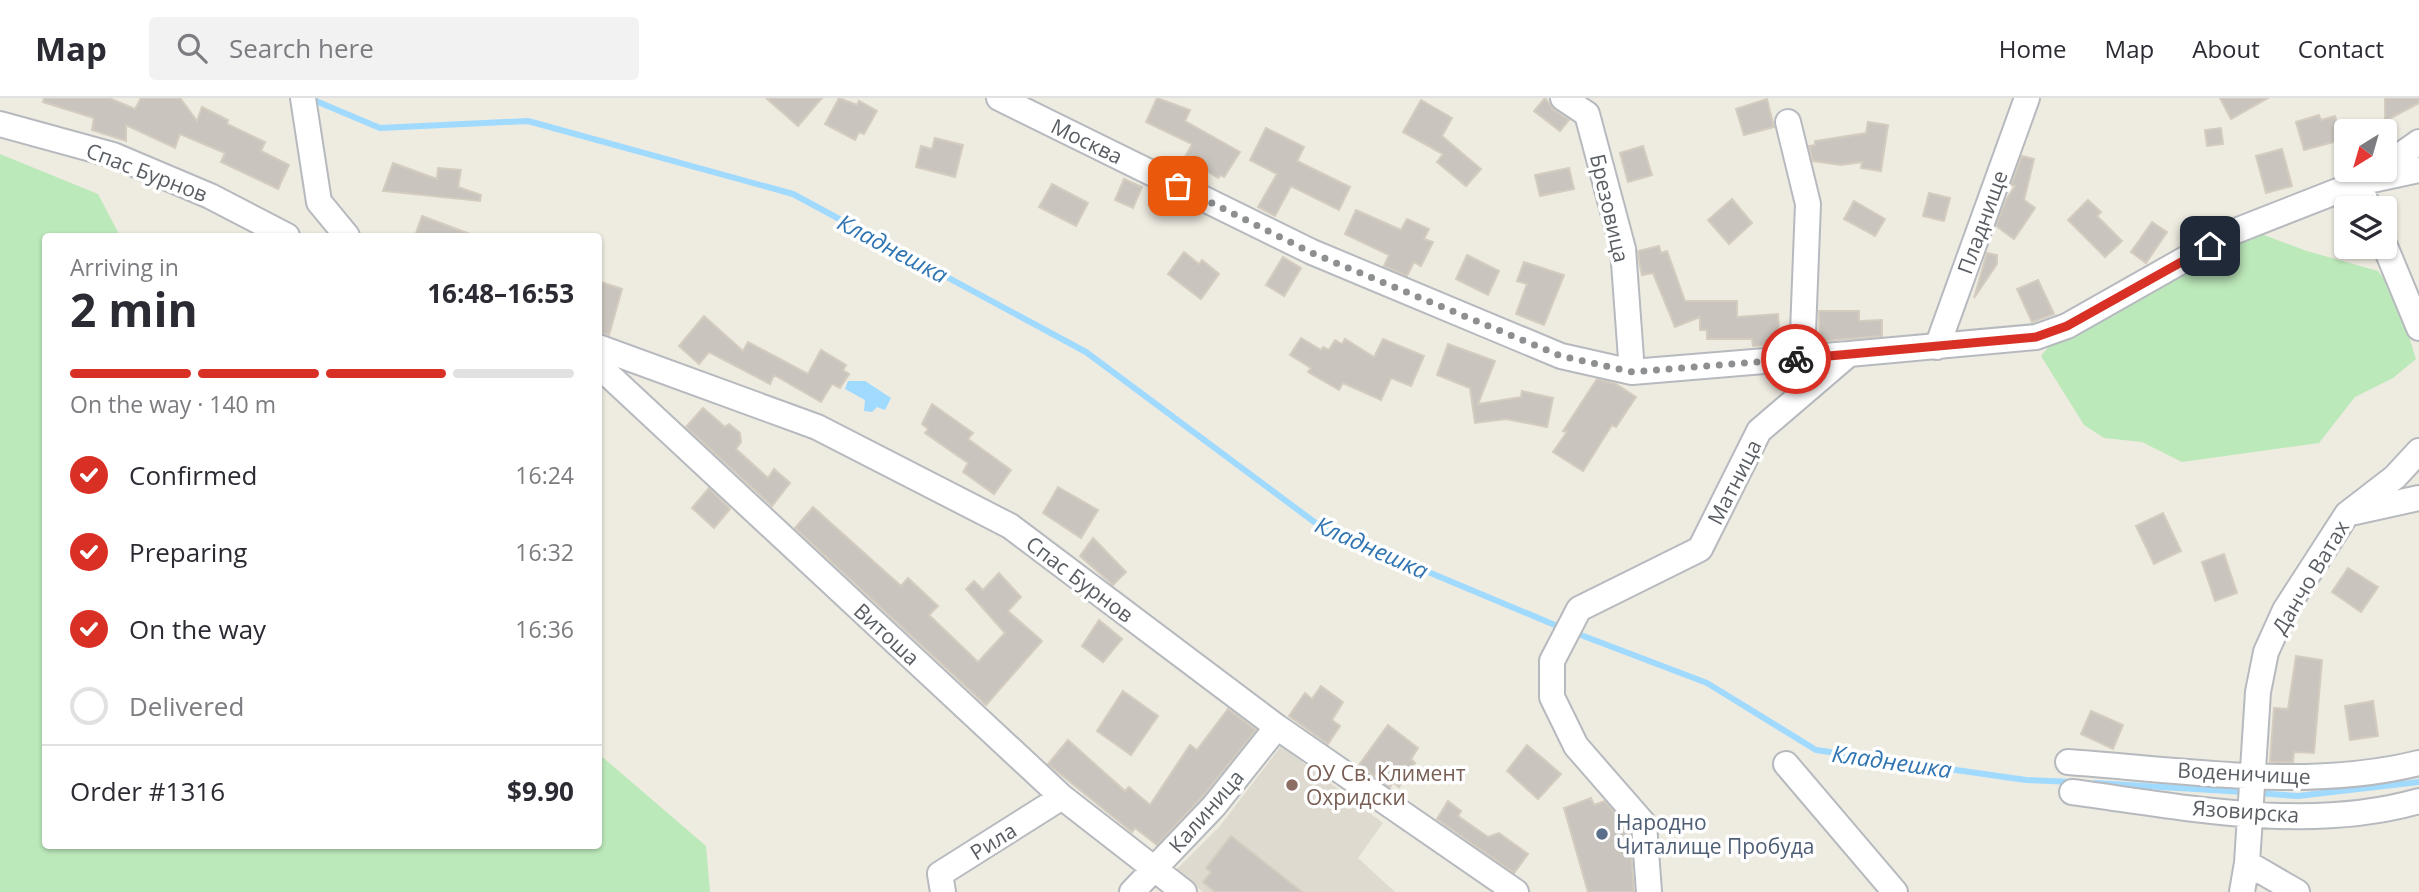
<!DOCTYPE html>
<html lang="en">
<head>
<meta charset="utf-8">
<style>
  :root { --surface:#fff; --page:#f2f2f3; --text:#2b2b33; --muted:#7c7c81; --line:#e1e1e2; --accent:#d93025 }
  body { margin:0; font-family:"Open Sans",sans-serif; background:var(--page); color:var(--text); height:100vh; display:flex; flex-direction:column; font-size:26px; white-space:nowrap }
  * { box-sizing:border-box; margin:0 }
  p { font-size:23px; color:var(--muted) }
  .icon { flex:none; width:38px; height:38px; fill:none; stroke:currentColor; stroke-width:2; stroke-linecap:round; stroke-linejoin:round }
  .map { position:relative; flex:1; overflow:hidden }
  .sheet { position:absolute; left:42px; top:135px; width:560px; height:616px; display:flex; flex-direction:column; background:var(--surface); border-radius:7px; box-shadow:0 2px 5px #0004 }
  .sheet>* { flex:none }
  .needle { width:46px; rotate:217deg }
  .fabs { position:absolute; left:2334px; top:21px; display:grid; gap:14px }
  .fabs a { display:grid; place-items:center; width:63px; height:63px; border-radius:7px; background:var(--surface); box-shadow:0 2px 5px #0004; font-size:35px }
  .pin { position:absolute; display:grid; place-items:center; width:60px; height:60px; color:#fff; margin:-30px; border-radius:14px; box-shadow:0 4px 10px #0006 }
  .courier { position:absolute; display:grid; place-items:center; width:70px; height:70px; margin:-35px; border:5px solid #d93025; border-radius:50%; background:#fff; color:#222; box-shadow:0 2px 9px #0007 }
  .overview em { font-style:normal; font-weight:700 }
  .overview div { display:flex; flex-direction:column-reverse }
  .overview { display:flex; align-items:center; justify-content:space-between; height:119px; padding:0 28px }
  h1 { font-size:46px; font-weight:700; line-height:52px }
  .bar { display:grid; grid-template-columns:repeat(4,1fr); gap:10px 7px; align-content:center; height:84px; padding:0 28px }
  .bar i { height:9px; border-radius:5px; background:var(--line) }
  .bar .active { background:var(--accent) }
  .bar p { grid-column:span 4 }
  .line { display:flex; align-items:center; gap:18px; padding:0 28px; border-top:2px solid var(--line) }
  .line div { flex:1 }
  ol { padding:0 28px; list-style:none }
  li { display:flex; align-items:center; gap:21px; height:77px }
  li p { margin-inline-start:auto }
  li .icon { padding:7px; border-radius:50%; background:var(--accent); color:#fff; stroke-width:4 }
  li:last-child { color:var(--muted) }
  li i { width:38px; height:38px; border:4px solid var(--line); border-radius:50% }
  header { display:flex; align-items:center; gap:42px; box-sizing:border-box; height:98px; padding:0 35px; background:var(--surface); border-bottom:2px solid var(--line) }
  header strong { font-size:33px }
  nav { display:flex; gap:38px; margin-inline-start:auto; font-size:24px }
  .search { width:490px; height:63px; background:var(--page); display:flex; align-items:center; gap:18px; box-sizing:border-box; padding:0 24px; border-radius:7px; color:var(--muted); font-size:26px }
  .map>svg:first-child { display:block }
  .education { fill:#dedad0 }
  .green { fill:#bce9ba }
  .water { fill:#a0daff }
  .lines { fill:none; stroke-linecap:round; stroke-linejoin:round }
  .stream { stroke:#a0daff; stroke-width:6 }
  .building { fill:#c9c5be; stroke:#d4ccbf; stroke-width:2 }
  .minor-casing { stroke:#b6babf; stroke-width:28 }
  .minor { stroke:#fff; stroke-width:24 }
  .done { stroke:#8d8f90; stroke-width:7; stroke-dasharray:0 12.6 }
  .route { stroke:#d93025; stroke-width:9 }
  .education-dot { fill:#8d6e63; stroke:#fff; stroke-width:2.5 }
  .service-dot { fill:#5c6f8a; stroke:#fff; stroke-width:2.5 }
  .labels { text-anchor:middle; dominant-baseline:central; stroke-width:7; stroke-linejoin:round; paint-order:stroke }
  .street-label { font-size:21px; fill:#595e64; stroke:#fff }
  .education-label { font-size:21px; fill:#785e54; stroke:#fff; text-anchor:start }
  .service-label { font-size:21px; fill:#4e5e75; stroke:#fff; text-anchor:start }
  .water-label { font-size:23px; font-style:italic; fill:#3075b2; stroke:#fff }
</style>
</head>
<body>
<header>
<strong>Map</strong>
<div class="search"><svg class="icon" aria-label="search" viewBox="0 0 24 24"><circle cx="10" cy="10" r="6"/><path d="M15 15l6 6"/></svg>Search here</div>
<nav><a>Home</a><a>Map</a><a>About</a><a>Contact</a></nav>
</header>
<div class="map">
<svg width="2419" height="794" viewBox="0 0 2419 794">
  <rect width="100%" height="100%" fill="#eeebe1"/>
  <path class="education" d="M1281 648 1383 725 1358 760 1395 794H1203L1175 773 1220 728Z"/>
  <path class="green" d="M0 56 98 96 120 138H46V747H598L599 656 706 748 710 794H0Z
    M2253 133 2307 153 2378 173 2396 196 2416 261 2393 280 2355 299 2319 345 2182 364 2142 344 2104 340 2084 327 2041 258 2056 240Z"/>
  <path class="water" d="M848 283H865L891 300 885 312 877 309 872 314 864 313 865 302 845 291Z"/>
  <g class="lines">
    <path class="stream" d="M311 1 380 30 528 23 793 96 1086 254 1321 429 1562 530
      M1573 534 1707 585 1816 652 2026 682 2074 684
      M2095 685 2245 694
      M2256 695 2298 698 2419 684"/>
  </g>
  <path class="building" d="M44 0H109L135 11 141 0H180L197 23 202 9 228 22 227 26 265 44 261 53 289 67 278 91 221 64 225 55 180 36 175 50 126 27V43L92 32 94 20 43 4Z
    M766 0H822L798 28Z
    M839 0 857 7 859 3 877 13 864 36 859 34 855 42 825 26Z
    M1157 0 1190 12 1185 23 1240 54 1224 79 1221 77 1218 80 1185 59 1192 46 1146 24Z
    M1545 0 1554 12 1569 22 1560 33 1534 13Z
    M2220 0H2268L2231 21Z
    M2385 0H2419V5L2385 23Z
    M1767 1 1774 29 1744 37 1736 11Z
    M1421 2 1452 20 1442 38 1481 71 1466 88 1437 64 1443 56 1403 34Z
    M2319 17 2321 22 2335 18 2341 42 2304 52 2296 24Z
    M1868 24 1888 27 1881 73 1861 70 1862 64 1841 67 1813 63 1809 48 1815 47V43L1866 35Z
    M1266 30 1304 49 1297 63 1350 89 1339 112 1291 88 1275 118 1258 109 1277 76 1250 62Z
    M2221 30 2223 46 2207 48 2205 32Z
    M935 40 963 47 955 79 916 69 921 48 932 51Z
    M1643 48 1652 77 1628 84 1620 55Z
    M2282 51 2292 88 2266 95 2256 58Z
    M2022 58 2034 61 2024 102 2035 110 2014 141 1996 128 2006 102 2015 88 2011 87Z
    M393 65 437 81 438 70 461 72 458 89 481 97 480 103 383 93Z
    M1569 70 1574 91 1540 98 1535 77Z
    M1124 81 1142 89 1133 110 1115 102Z
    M1052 86 1088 105 1076 128 1039 109Z
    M1929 95 1950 100 1944 123 1923 118Z
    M1732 101 1752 125 1729 146 1708 122Z
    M2088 102 2101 114 2097 118 2122 143 2105 159 2068 122Z
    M1854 103 1885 121 1875 138 1844 121Z
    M1356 112 1401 132 1407 121 1429 131 1424 141 1433 144 1421 168 1414 164 1407 178 1384 168 1389 157 1345 136Z
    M422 118 470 136V138H415Z
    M2152 124 2167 134 2146 165 2131 154Z
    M1659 148 1661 155 1667 153 1685 203H1737V219L1778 216 1780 246 1753 248 1752 241H1707V232H1700V219L1675 229 1653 175 1642 177 1639 163 1638 153Z
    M1184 154 1199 166 1202 162 1219 176 1201 201 1168 176Z
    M1987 155 1997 157V166L1974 200Z
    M1467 157 1499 173 1488 197 1456 181Z
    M1283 159 1301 170 1284 198 1266 187Z
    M1524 164 1564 177 1544 227 1516 216 1527 186 1517 183Z
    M2038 182 2054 216 2032 224 2017 191Z
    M598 183 622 191 609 237 598 235Z
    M1819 213H1859V223L1882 222V238L1820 243Z
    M704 218 743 253 748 244 808 276 821 252 846 267 843 272 849 276 840 290 832 286 821 304 774 277 770 286 709 254 699 266 679 248Z
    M1301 240 1321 252 1323 249 1329 252 1335 242 1342 246 1345 241 1374 259 1383 241 1424 258 1411 288 1391 280 1381 302 1343 285 1339 292 1308 274 1311 270 1290 257Z
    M1448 246 1495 263 1478 306 1521 299 1522 293 1553 300 1547 329 1506 321 1475 325 1470 290 1437 277Z
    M1597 281 1616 286 1636 299 1616 329 1612 327 1583 373 1553 354 1567 334 1563 333Z
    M932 306 973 335 968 341 1011 372 994 396 963 374 968 365 925 335 928 331 922 326Z
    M703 310 725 329 729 326 740 335 741 344 736 351 768 380 774 371 790 385 772 408 686 329Z
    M1058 389 1098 412 1081 440 1043 415Z
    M709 390 730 411 714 430 692 410Z
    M813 409 901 488 908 480 938 508 929 517 978 564 1005 535 966 491 974 483 983 492 999 475 1021 499 1008 513 1042 543 986 607 795 430Z
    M2163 415 2181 453 2154 466 2136 428Z
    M1093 440 1126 474 1113 487 1080 458Z
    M2224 456 2237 495 2215 503 2202 464Z
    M2348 470 2378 489 2361 514 2332 494Z
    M1099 522 1122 541 1103 564 1082 548Z
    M2296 558 2322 562 2314 655 2294 654 2293 664H2270L2274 610 2288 611Z
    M1321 588 1343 604 1332 622 1340 628 1328 646 1289 618 1305 595 1312 601Z
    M1123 593 1158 618 1131 657 1097 633Z
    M2373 603 2378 638 2350 642 2345 608Z
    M1228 611 1256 632 1203 698 1157 747 1135 730 1132 734 1048 666 1068 642 1125 693 1129 689 1150 707 1190 647 1197 652Z
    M2091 613 2123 627 2113 651 2081 636Z
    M1388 627 1418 650 1411 661 1415 665 1399 689 1393 684 1390 689 1359 667Z
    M1527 647 1561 676 1538 701 1507 673Z
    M1591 700 1594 707 1605 703 1625 727 1630 738 1634 794H1588L1564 710Z
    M1448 703 1461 713 1458 718 1488 739 1499 735 1528 756 1514 775 1437 721Z
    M1231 738 1302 794H1215L1203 784 1211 774 1206 770Z"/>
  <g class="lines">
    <g class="minor-casing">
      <path id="minor" d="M303 0 319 104 347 138
        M999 0 1312 154 1561 258 1632 274 1849 256
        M1563 0 1587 16 1623 151 1632 274
        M1788 24 1808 106 1802 260
        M0 26 113 57 210 98 287 138
        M2385 68 2419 44
        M2369 110 2358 85 2370 78
        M2385 148 2419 230
        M598 249 817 329 1010 428 1277 629 1516 794
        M1937 249 2027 0
        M598 267 1062 699 1184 794
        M2355 414 2419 400
        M2068 664C2181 672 2308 693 2419 665
        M1786 666 1895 794
        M2072 694C2185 709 2307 735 2419 703
        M943 794 940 776 1062 699
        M1132 794 1214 708 1277 629
        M1649 794 1644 726 1576 648 1552 599V563L1579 511 1700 451 1759 333 1849 256 2036 239 2067 228 2233 134 2358 85 2419 72
        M2242 794 2247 765
        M2297 794 2247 765 2258 594 2266 554 2285 512 2347 416 2395 379 2419 353"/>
    </g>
    <use href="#minor" class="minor"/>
  </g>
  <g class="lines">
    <path class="done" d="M1178 88 1312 155 1561 258 1632 274 1796 261"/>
    <path class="route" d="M1796 261 2036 239 2067 228 2210 148"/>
  </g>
  <circle class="education-dot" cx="1292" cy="687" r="7"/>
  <circle class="service-dot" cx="1602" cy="736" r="7"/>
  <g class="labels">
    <g class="street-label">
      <text transform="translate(1087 43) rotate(26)">Москва</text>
      <text transform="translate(147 74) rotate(21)">Спас Бурнов</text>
      <text transform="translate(1610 110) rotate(77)">Брезовица</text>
      <text transform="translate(1982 124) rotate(-70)">Пладнище</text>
      <text transform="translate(1734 384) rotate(-63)">Матница</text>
      <text transform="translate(2310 479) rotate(-59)">Данчо Ватах</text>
      <text transform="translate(1080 481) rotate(37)">Спас Бурнов</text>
      <text transform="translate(887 536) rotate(43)">Витоша</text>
      <text transform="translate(2244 675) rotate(3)">Воденичище</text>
      <text transform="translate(1206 713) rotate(-49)">Калиница</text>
      <text transform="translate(2246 713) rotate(4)">Язовирска</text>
      <text transform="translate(993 743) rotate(-32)">Рила</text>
    </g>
    <g class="education-label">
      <text x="1306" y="675">ОУ Св. Климент<tspan x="1306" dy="24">Охридски</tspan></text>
    </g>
    <g class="service-label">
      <text x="1616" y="724">Народно<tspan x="1616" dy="24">Читалище Пробуда</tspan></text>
    </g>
    <g class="water-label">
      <text transform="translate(893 150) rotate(28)">Кладнешка</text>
      <text transform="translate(1372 449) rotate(24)">Кладнешка</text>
      <text transform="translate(1892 663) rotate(8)">Кладнешка</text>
    </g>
  </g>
</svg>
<div class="fabs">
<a><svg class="needle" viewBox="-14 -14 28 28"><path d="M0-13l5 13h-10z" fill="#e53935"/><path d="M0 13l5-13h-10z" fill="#7c7c81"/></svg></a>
<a><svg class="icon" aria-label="layers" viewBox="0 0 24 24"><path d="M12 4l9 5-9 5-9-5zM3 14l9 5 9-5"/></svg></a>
</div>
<div class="pin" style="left:1178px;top:88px;background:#ea580c"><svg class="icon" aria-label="bag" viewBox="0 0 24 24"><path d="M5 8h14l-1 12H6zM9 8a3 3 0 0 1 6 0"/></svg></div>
<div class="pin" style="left:2210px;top:148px;background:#1f2937"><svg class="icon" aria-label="home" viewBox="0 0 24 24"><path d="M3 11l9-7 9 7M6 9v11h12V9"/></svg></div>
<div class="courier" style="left:1796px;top:261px"><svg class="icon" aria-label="bike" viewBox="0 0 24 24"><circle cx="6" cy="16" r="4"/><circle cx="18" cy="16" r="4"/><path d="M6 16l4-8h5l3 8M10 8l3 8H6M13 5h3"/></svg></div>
<section class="sheet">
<div class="overview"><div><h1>2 min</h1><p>Arriving in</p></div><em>16:48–16:53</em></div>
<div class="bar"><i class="active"></i><i class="active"></i><i class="active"></i><i></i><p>On the way · 140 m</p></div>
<ol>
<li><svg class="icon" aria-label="check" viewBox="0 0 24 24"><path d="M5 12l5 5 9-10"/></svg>Confirmed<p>16:24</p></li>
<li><svg class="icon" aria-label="check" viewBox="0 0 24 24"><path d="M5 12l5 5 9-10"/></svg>Preparing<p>16:32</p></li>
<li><svg class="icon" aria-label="check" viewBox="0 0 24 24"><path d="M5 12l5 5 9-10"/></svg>On the way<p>16:36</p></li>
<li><i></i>Delivered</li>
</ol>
<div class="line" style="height:91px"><div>Order #1316</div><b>$9.90</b></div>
</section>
</div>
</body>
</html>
